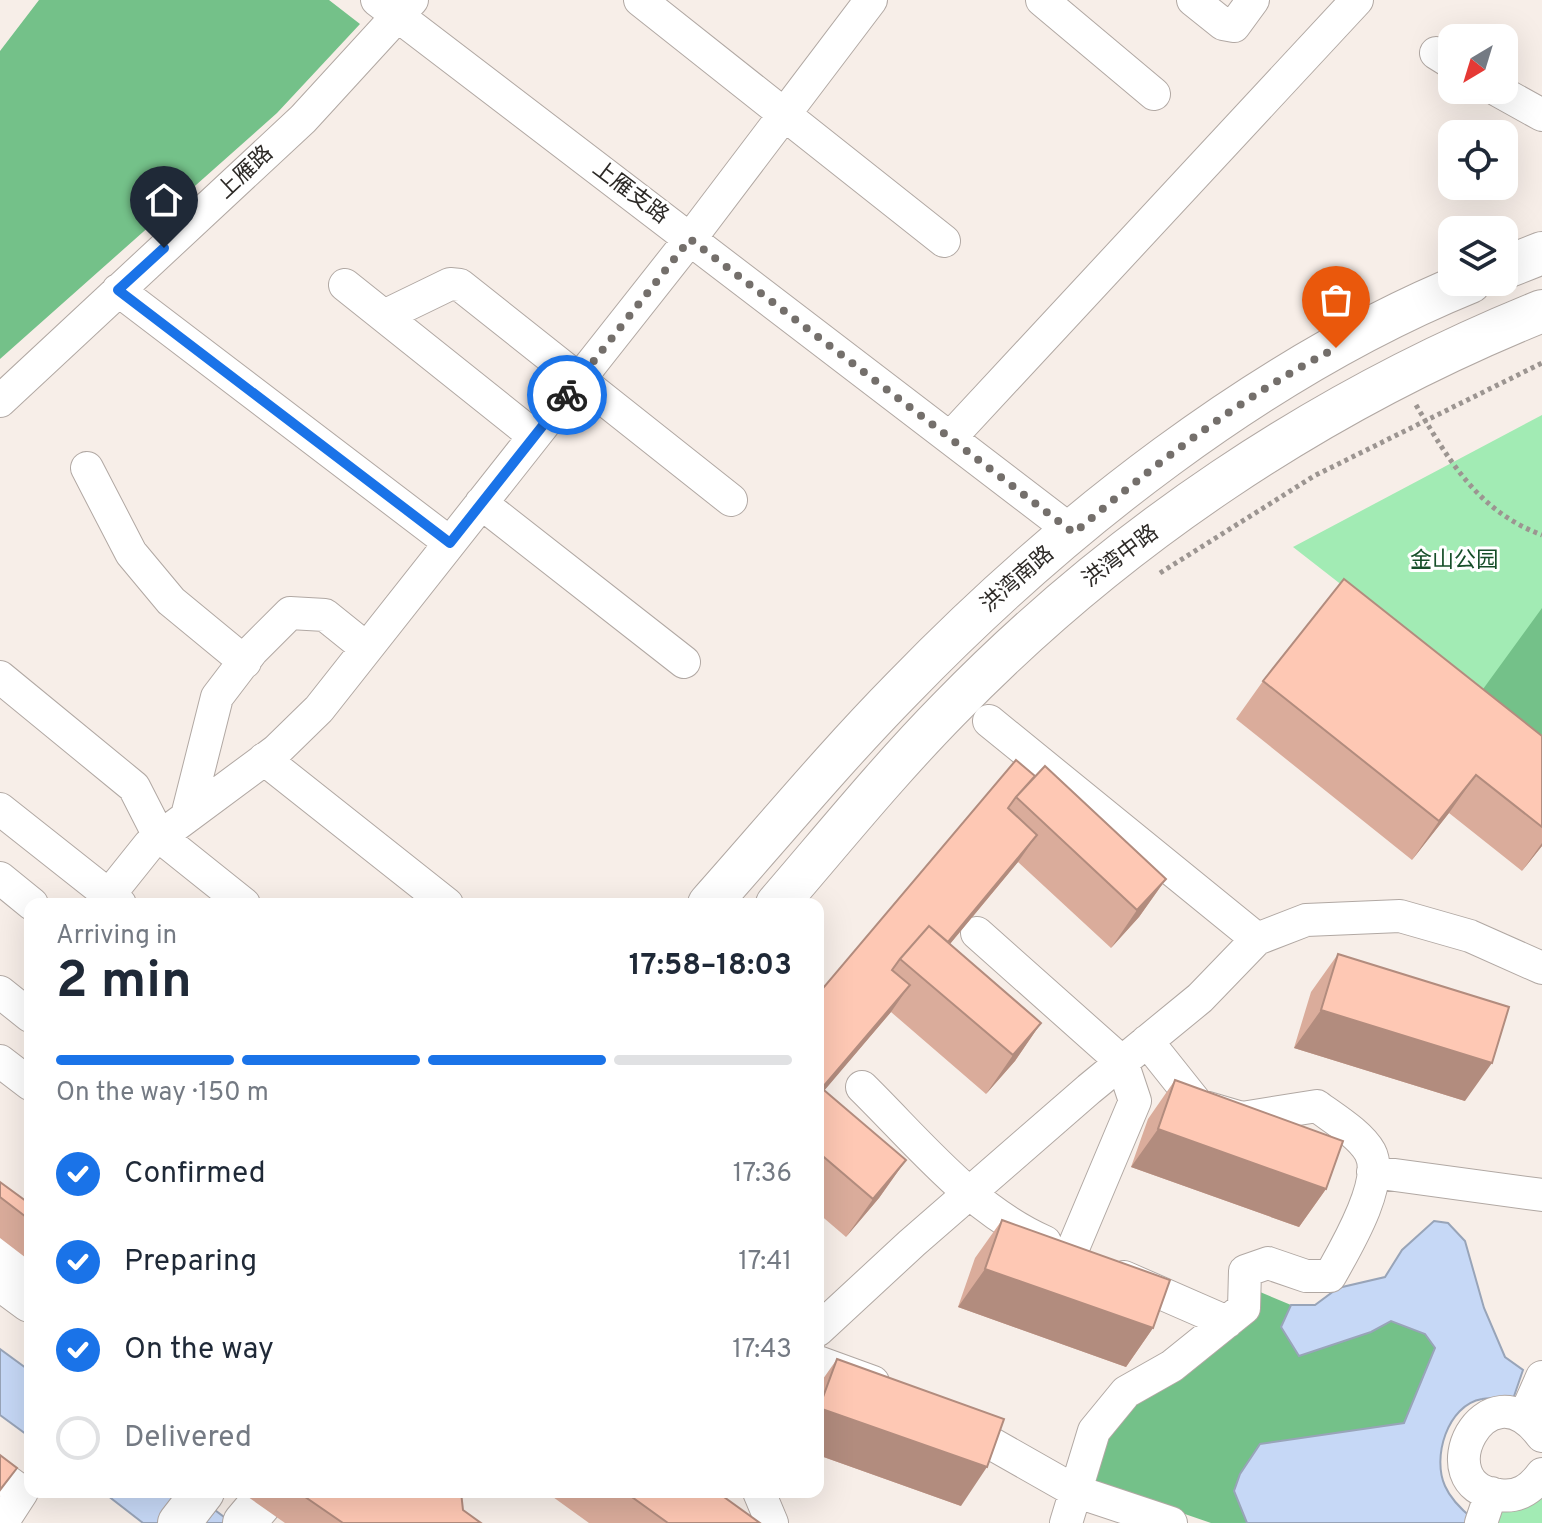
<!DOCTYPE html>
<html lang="en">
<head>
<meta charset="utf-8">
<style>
  :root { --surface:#fff; --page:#f6f6f7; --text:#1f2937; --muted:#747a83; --line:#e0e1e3; --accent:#1a73e8 }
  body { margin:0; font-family:Overpass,"Noto Sans SC",sans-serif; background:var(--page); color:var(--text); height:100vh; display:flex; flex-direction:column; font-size:30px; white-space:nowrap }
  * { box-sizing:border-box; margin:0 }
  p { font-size:26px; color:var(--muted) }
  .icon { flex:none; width:44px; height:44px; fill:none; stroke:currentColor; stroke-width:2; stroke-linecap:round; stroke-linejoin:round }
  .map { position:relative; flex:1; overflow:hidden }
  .side { position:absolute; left:24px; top:898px; width:800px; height:600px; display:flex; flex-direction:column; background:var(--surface); border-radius:16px; box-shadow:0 8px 32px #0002 }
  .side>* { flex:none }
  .needle { width:52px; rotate:218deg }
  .buttons { position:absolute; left:1438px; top:24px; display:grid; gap:16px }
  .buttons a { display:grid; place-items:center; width:80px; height:80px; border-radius:16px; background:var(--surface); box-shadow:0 8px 32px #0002; font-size:40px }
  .pin { position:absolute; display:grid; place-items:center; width:68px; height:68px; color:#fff; margin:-82px -34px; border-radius:50% 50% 50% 0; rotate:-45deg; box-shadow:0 0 8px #0007 }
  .pin .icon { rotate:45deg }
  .courier { position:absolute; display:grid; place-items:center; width:80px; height:80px; margin:-40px; border:6px solid #1a73e8; border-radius:50%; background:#fff; color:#222; box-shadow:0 2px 10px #0007 }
  .overview em { font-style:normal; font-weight:700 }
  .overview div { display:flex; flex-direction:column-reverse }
  .overview { display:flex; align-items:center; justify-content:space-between; height:136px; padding:0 32px }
  h1 { font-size:52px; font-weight:700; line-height:60px }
  .bar { display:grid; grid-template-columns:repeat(4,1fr); gap:12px 8px; align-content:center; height:96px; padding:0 32px }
  .bar i { height:10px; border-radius:6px; background:var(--line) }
  .bar .on { background:var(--accent) }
  .bar p { grid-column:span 4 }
  ol { padding:0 32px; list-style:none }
  li { display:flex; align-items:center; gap:24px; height:88px }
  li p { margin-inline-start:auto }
  li .icon { padding:8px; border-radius:50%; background:var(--accent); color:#fff; stroke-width:4 }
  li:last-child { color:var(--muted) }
  li i { width:44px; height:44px; border:4px solid var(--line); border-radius:50% }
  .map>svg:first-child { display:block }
  .green { fill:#a2ebb4 }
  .forest { fill:#74c189 }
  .water { fill:#c6d8f6; stroke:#98a4b8; stroke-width:2 }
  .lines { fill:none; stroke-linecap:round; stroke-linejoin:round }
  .minor-casing { stroke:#b1a8a3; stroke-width:34 }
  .major-casing { stroke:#b1a8a3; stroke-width:44 }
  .path { stroke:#9c9591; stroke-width:5; stroke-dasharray:4 4; stroke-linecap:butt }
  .minor { stroke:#fff; stroke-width:32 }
  .major { stroke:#fff; stroke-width:42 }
  .wall { fill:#daac9b }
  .shaded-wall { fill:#b28c7e }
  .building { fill:#fec8b4; stroke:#b28c7e; stroke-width:2 }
  .done { stroke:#746f6b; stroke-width:8; stroke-dasharray:0 14.4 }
  .route { stroke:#1a73e8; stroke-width:10 }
  .labels { text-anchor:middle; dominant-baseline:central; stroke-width:6; stroke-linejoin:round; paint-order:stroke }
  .street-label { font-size:22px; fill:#2d2a27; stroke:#fff }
  .park-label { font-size:22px; fill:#164e29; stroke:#fff }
</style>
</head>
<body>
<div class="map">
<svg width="1542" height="1523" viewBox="0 0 1542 1523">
  <rect width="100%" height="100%" fill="#f7eee8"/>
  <path class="green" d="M1542 415V741L1293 547Z
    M1542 1488V1523H1496L1504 1506Z"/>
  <path class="forest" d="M39 0H329L360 24 277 113 0 359V51Z
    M1542 608V778L1462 718Z
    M1253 1289 1291 1305 1281 1327C1330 1340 1344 1347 1391 1321L1425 1334 1435 1347 1404 1423 1260 1445 1234 1491 1247 1523H1211L1083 1479 1097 1436Z"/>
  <path class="water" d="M1434 1221 1448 1223 1465 1241 1484 1308 1505 1357 1523 1370 1512 1402C1502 1399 1492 1397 1482 1399 1447 1405 1432 1458 1445 1486 1451 1500 1462 1510 1473 1519L1472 1523H1247L1234 1491 1240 1474 1260 1444 1404 1423 1435 1348 1425 1334 1391 1321 1371 1332 1299 1356 1281 1327 1291 1305H1315L1338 1288 1385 1277 1402 1250Z
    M0 1349 30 1371V1437L0 1415Z
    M103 1492H191L232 1523H143Z"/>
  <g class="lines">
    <g class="minor-casing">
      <path id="minor" d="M377 0 1074 533
        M640 0 944 241
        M1042 0 1154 94
        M1193 0 1223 24 1234 26 1253 0
        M1436 53 1452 63
        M1497 90 1542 115
        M345 285 534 436
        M118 290 450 543
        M384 316 450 284 460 285 731 500
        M0 401 303 119 412 0
        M950 438 1357 0
        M87 468 131 553 171 601 245 662
        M481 503 684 662
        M0 677 134 787 159 836 244 904
        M264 759 447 904
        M0 809 120 904
        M188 812 217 697 252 651 290 613 325 615 366 648
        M0 878 32 904
        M109 895 149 845 277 750 319 709 690 239 871 0
        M977 933 1122 1062 1135 1101 1071 1253
        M1257 939 1306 920 1400 916 1470 936 1542 968
        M0 992 30 1016
        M0 1061 30 1084
        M862 1087C918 1142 972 1210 1045 1242
        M1373 1172 1542 1195
        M1124 1277 1227 1322
        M818 1330 912 1243 1089 1089 1200 998 1257 939 989 721
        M818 1362 873 1382
        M1524 1418 1542 1377
        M957 1424 1075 1491 1171 1523
        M1542 1436C1486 1360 1423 1487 1499 1495 1518 1498 1531 1489 1542 1474
        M0 1476 22 1492 2 1523
        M759 1492 772 1523
        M1066 1523 1094 1431 1126 1392 1172 1366 1244 1308 1245 1271 1268 1263 1306 1276H1330C1345 1249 1386 1182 1370 1152 1360 1134 1333 1118 1317 1106L1242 1118 1198 1105 1147 1041
        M1481 1523 1491 1493"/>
    </g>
    <g class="major-casing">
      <path id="major" d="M1504 268 1542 253
        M709 904C773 832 835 757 903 688 1059 527 1261 367 1470 282
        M777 904C833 839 888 771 949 709 1116 537 1319 401 1542 311
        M0 1238 30 1259
        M0 1279 30 1301
        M179 1523 203 1492
        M244 1523 270 1492"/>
    </g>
    <path class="path" d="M1416 405C1450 462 1478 511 1542 535
      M1160 573 1314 476 1542 363"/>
    <use href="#minor" class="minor"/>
    <use href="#major" class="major"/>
  </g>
  <path class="wall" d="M1263 681 1542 736V846L1522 871 1449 813 1412 860 1236 719Z
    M1016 760 1166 879 1139 917 1111 948 1018 862 950 944 1041 1023 1015 1061 986 1094 891 1012 824 1090 906 1160 879 1198 846 1237 818 1213V994Z
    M1338 954 1465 1101 1294 1048 1311 992Z
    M1175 1080 1326 1189 1299 1227 1131 1167 1148 1119Z
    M0 1182 30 1204V1261L0 1238Z
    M1002 1220 1153 1328 1126 1367 958 1307 975 1258Z
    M837 1359 961 1506 818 1455V1386Z
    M241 1492H461L463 1510 481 1523H285Z
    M546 1492H717L760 1523H589Z"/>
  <path class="shaded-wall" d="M1476 775 1449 813 1412 860 1439 821Z
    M1037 835 1018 862 920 980 939 953Z
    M1542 843V846L1522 871Z
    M1166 879 1139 917 1111 948 1137 910Z
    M910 985 891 1012 818 1098V1093Z
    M1321 1010 1492 1063 1465 1101 1294 1048Z
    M1041 1023 1015 1061 986 1094 1013 1055Z
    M1158 1129 1326 1189 1299 1227 1131 1167Z
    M906 1160 879 1198 846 1237 873 1199Z
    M985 1269 1153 1328 1126 1367 958 1307Z
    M819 1408 987 1467 961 1506 818 1455V1410Z"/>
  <path class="building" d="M1344 579 1542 736V827L1476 775 1439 821 1263 681Z
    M1016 760 1035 776 1016 797 1008 808 1037 835 948 942 929 926 900 959 892 970 910 985 822 1088 818 1085V994Z
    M1045 766 1166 879 1137 910 1016 797Z
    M929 926 1041 1023 1013 1055 900 959Z
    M1338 954 1509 1007 1492 1063 1321 1010Z
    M1175 1080 1343 1141 1326 1189 1158 1129Z
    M818 1085 906 1160 873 1199 818 1152Z
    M0 1182 30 1204V1220L0 1197Z
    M1002 1220 1170 1280 1153 1328 985 1269Z
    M837 1359 1004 1419 987 1467 819 1408Z
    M0 1455 17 1468 0 1490Z
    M298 1492H461L463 1510 481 1523H343Z
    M625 1492H717L760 1523H668Z"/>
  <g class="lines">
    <path class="done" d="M567 395 690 239 1074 533C1155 464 1241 397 1336 348"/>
    <path class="route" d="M164 248 118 290 450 543 567 395"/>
  </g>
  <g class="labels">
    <g class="street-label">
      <text transform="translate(246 173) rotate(-43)">上雁路</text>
      <text transform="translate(630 193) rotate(37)">上雁支路</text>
      <text transform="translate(1121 557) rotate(-37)">洪湾中路</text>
      <text transform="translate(1018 580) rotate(-41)">洪湾南路</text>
    </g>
    <g class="park-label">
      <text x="1454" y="561">金山公园</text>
    </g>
  </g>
</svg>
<div class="buttons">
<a><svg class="needle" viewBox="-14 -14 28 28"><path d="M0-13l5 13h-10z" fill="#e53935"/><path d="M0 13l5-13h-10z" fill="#747a83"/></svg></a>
<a><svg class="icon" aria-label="locate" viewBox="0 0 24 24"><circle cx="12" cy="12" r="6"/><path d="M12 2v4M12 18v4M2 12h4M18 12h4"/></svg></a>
<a><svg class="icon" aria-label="layers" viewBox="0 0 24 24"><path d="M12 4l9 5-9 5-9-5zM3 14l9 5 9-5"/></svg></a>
</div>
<div class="pin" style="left:1336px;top:348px;background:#ea580c"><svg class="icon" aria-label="bag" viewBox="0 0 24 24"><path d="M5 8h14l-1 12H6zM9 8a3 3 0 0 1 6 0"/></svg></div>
<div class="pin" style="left:164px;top:248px;background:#1f2937"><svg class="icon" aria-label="home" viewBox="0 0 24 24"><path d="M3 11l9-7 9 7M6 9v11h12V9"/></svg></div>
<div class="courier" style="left:567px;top:395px"><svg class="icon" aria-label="bike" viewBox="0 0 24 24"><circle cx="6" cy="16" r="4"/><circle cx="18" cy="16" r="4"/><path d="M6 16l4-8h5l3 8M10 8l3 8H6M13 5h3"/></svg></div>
<section class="side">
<div class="overview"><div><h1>2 min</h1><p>Arriving in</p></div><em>17:58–18:03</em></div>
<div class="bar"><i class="on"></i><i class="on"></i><i class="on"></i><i></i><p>On the way · 150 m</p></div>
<ol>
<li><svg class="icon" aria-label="check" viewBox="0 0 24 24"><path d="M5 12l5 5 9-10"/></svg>Confirmed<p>17:36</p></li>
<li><svg class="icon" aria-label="check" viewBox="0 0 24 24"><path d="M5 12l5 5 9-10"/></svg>Preparing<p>17:41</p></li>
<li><svg class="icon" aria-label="check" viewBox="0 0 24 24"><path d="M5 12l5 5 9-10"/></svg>On the way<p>17:43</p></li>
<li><i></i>Delivered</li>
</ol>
</section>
</div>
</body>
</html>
